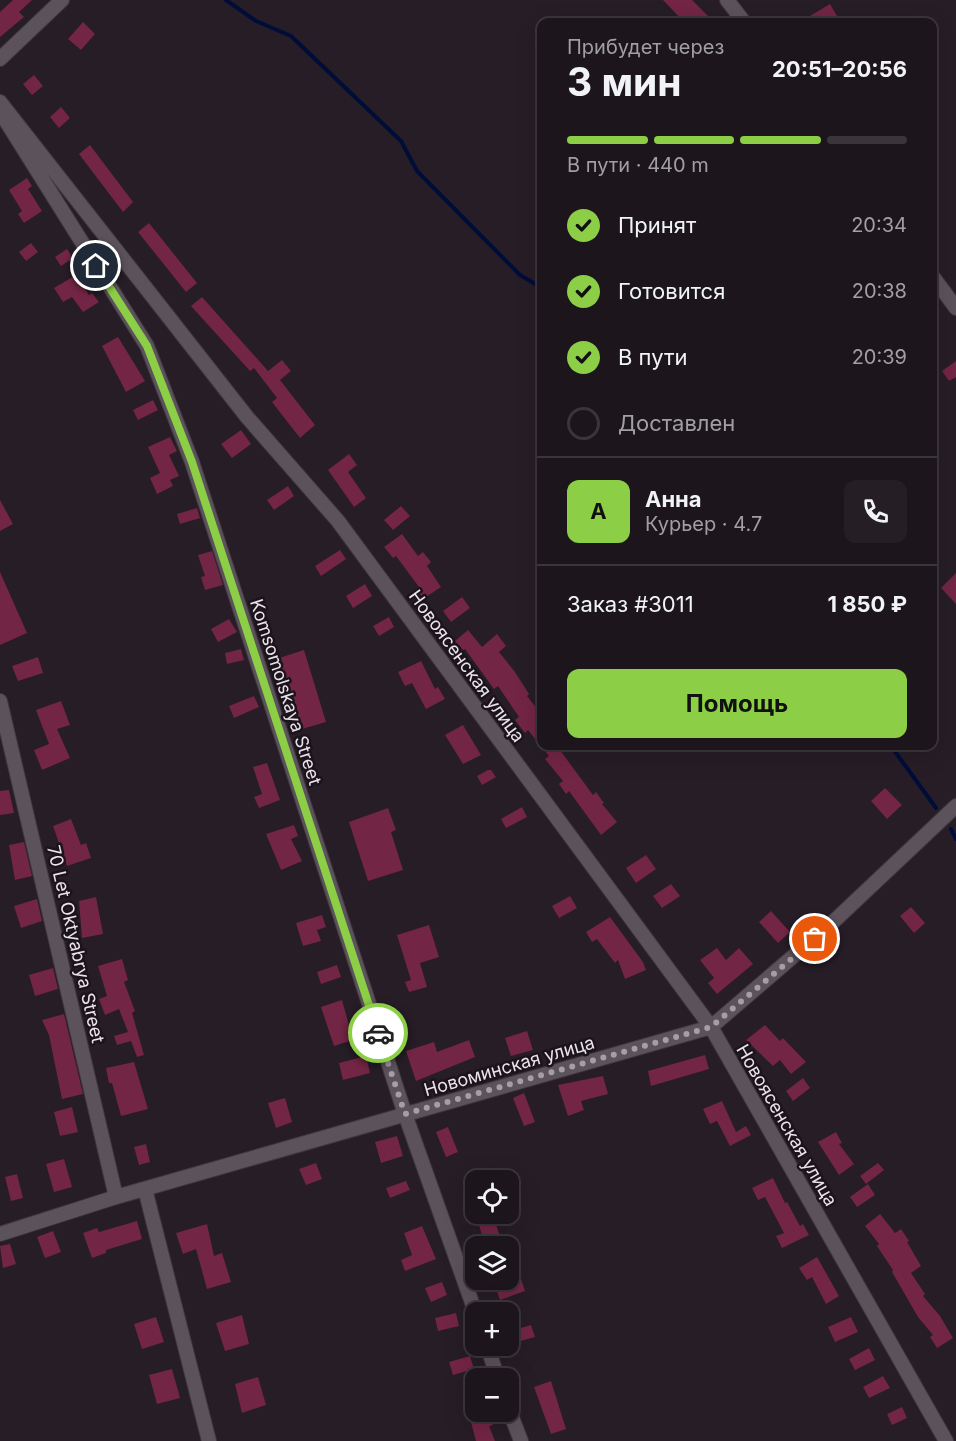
<!DOCTYPE html>
<html lang="ru">
<head>
<meta charset="utf-8">
<style>
  :root { --surface:#1c161c; --page:#251f25; --text:#f1f3f6; --muted:#a09fa3; --line:#3a353b; --accent:#8cce45 }
  body { margin:0; font-family:Inter,sans-serif; background:var(--page); color:var(--text); height:100vh; display:flex; flex-direction:column; font-size:22px; white-space:nowrap }
  * { box-sizing:border-box; margin:0 }
  p { font-size:20px; color:var(--muted) }
  .icon { flex:none; width:33px; height:33px; fill:none; stroke:currentColor; stroke-width:2; stroke-linecap:round; stroke-linejoin:round }
  .map { position:relative; flex:1; overflow:hidden }
  .side { position:absolute; left:537px; top:18px; width:400px; height:732px; display:flex; flex-direction:column; background:var(--surface); border-radius:12px; box-shadow:0 6px 24px #0002,0 0 0 2px var(--line) }
  .side>* { flex:none }
  .buttons { position:absolute; left:465px; top:1170px; display:grid; gap:12px }
  .buttons a { display:grid; place-items:center; width:54px; height:54px; border-radius:12px; background:var(--surface); box-shadow:0 6px 24px #0002,0 0 0 2px var(--line); font-size:30px }
  .pin { position:absolute; display:grid; place-items:center; width:51px; height:51px; color:#fff; margin:-26px; border:3px solid #fff; border-radius:50%; box-shadow:0 2px 6px #0007 }
  .courier { position:absolute; display:grid; place-items:center; width:60px; height:60px; margin:-30px; border:4px solid #8cce45; border-radius:50%; background:#fff; color:#222; box-shadow:0 2px 8px #0007 }
  .head em { font-style:normal; font-weight:700 }
  .head div { display:flex; flex-direction:column-reverse }
  .head { display:flex; align-items:center; justify-content:space-between; height:102px; padding:0 30px }
  h1 { font-size:39px; font-weight:700; line-height:45px }
  .bar { display:grid; grid-template-columns:repeat(4,1fr); gap:9px 6px; align-content:center; height:72px; padding:0 30px }
  .bar i { height:8px; border-radius:4px; background:var(--line) }
  .bar .selected { background:var(--accent) }
  .bar p { grid-column:span 4 }
  .line { display:flex; align-items:center; gap:15px; padding:0 30px; border-top:2px solid var(--line) }
  .line div { flex:1 }
  .round { display:grid; place-items:center; flex:none; width:63px; height:63px; border-radius:12px; background:var(--page) }
  ol { padding:0 30px; list-style:none }
  li { display:flex; align-items:center; gap:18px; height:66px }
  li p { margin-inline-start:auto }
  li .icon { padding:6px; border-radius:50%; background:var(--accent); color:#111; stroke-width:4 }
  li:last-child { color:var(--muted) }
  li i { width:33px; height:33px; border:3px solid var(--line); border-radius:50% }
  .button { display:flex; gap:12px; margin-top:auto; padding:12px 30px }
  .button a { flex:1; height:69px; border-radius:12px; background:var(--accent); color:#111; font-size:24px; font-weight:700; line-height:69px; text-align:center }
  .map>svg:first-child { display:block }
  .lines { fill:none; stroke-linecap:round; stroke-linejoin:round }
  .stream { stroke:#000d39; stroke-width:4 }
  .building { fill:#722544 }
  .minor-casing { stroke:#3f383f; stroke-width:16 }
  .minor { stroke:#5c525c; stroke-width:14 }
  .done { stroke:#a59ea5; stroke-width:6; stroke-dasharray:0 10.8 }
  .route { stroke:#8cce45; stroke-width:8 }
  .labels { text-anchor:middle; dominant-baseline:central; stroke-width:5; stroke-linejoin:round; paint-order:stroke }
  .street-label { font-size:18px; fill:#eae4ea; stroke:#1c141c }
</style>
</head>
<body>
<div class="map">
<svg width="956" height="1441" viewBox="0 0 956 1441">
  <rect width="100%" height="100%" fill="#261d26"/>
  <g class="lines">
    <path class="stream" d="M226 0 256 21 291 36 401 141 417 171 520 275 542 288
      M891 746 936 808
      M951 829 956 839"/>
  </g>
  <path class="building" d="M13 0H32L19 12 24 17 0 37V12Z
    M663 0H692L714 22H684Z
    M830 4 837 16 827 22H800Z
    M83 22 95 34 81 50 68 39Z
    M34 75 43 86 32 95 23 84Z
    M61 107 70 118 59 128 50 117Z
    M90 145 133 202 123 212 79 154Z
    M27 178 32 186 28 189 42 211 24 223 18 214 22 211 9 190Z
    M149 223 197 283 186 292 138 232Z
    M31 243 38 252 26 261 19 252Z
    M67 249 73 258 61 266 55 257Z
    M76 275 89 295 92 293 99 302 83 312 72 297 63 302 54 288Z
    M202 297 268 371 282 360 291 371 280 380 315 425 300 438 272 402 277 398 254 368 250 371 191 306Z
    M118 337 145 381 126 392 102 346Z
    M956 361V377L949 381 942 371Z
    M153 400 158 410 138 420 133 410Z
    M241 430 251 444 232 458 221 444Z
    M170 437 177 451 169 455 179 476 170 480 173 486 157 494 150 478 160 473 148 447Z
    M349 454 357 465 348 472 366 498 354 507 328 470Z
    M288 486 294 496 274 510 267 500Z
    M0 500 13 524 0 531Z
    M401 506 410 516 393 530 384 520Z
    M197 508 200 518 180 524 177 514Z
    M402 534 418 556 423 552 431 562 427 566 441 587 423 599 416 589 419 587 396 556 393 558 384 547Z
    M340 550 346 559 321 576 315 566Z
    M212 551 223 585 205 590 201 577 205 576 198 555Z
    M0 572 27 633 0 645Z
    M956 573V604L941 588Z
    M365 584 372 596 353 608 346 596Z
    M462 597 470 608 451 622 443 611Z
    M389 617 394 627 379 636 373 626Z
    M229 619 237 632 218 642 211 629Z
    M468 630 482 647 497 634 506 646 499 652 515 672 529 694 527 696 542 715V746H557L593 795 596 792 604 803 602 804 617 822 601 835 569 791 566 794 559 784 563 781 545 759 549 756 528 730 525 733 515 720 519 717 498 686 494 689 465 649 463 650 455 641Z
    M241 649 244 660 227 664 225 653Z
    M304 650 326 722 302 729 290 690 287 691 276 659Z
    M38 657 43 673 18 681 12 666Z
    M421 661 435 689 438 687 445 699 426 709 412 683 405 686 398 672Z
    M254 696 259 707 234 718 229 706Z
    M61 701 70 725 57 729 70 758 42 770 34 750 49 744 36 710Z
    M463 725 481 755 463 764 445 735Z
    M267 763 280 800 259 808 254 797 262 794 253 767Z
    M488 770H491L496 777 482 785 477 776Z
    M885 788 902 805 887 819 871 801Z
    M9 790 14 813 0 815V791Z
    M522 807 527 817 506 828 501 819Z
    M388 808 396 830 391 832 403 870 368 881 349 822Z
    M71 819 81 845 86 843 91 858 67 866 53 826Z
    M294 825 298 836 291 839 302 861 281 870 266 834Z
    M24 842 32 876 15 880 9 845Z
    M646 855 656 869 636 883 626 868Z
    M671 884 680 896 662 908 653 896Z
    M570 896 577 908 559 918 552 906Z
    M96 897 103 934 82 938 79 901Z
    M37 899 42 921 21 928 14 906Z
    M911 907 925 923 914 933 900 916Z
    M771 911 790 932 778 943 759 922Z
    M322 915 326 927 317 930 321 941 303 946 296 923Z
    M610 917 643 962 646 970 625 979 618 960 615 963 597 939 592 942 586 932Z
    M429 925 439 957 420 963 427 987 409 992 405 982 411 980 397 935Z
    M717 948 726 960 739 948 753 964 717 994 708 983 714 978 700 960Z
    M122 959 128 980 124 982 135 1011 132 1013 144 1055 137 1057 131 1041 117 1045 114 1036 128 1032 119 1009 105 1015 99 999 107 996 98 966Z
    M337 965 341 977 321 984 317 972Z
    M53 968 58 989 35 996 29 975Z
    M342 1000 353 1040 334 1046 321 1007Z
    M64 1014 83 1094 62 1099 49 1035 42 1020Z
    M765 1025 780 1041 783 1038 806 1062 791 1074 780 1060 773 1066 746 1040Z
    M527 1031 533 1050 511 1056 505 1038Z
    M469 1040 475 1057 416 1081 406 1051 434 1042 437 1052Z
    M705 1055 709 1069 651 1086 648 1071Z
    M366 1056 370 1073 343 1080 339 1063Z
    M134 1062 148 1109 121 1116 112 1083H109L106 1068Z
    M603 1076 608 1094 581 1101 584 1110 568 1116 558 1085Z
    M803 1078 810 1088 793 1101 786 1091Z
    M524 1093 535 1122 524 1126 513 1098Z
    M285 1098 292 1122 276 1128 268 1103Z
    M722 1101 736 1132 746 1126 751 1135 730 1146 717 1121 710 1124 703 1109Z
    M72 1107 78 1132 60 1136 54 1112Z
    M448 1127 458 1152 446 1157 436 1132Z
    M836 1132 842 1143 839 1144 854 1164 839 1175 818 1142Z
    M397 1136 403 1156 381 1163 375 1142Z
    M146 1144 150 1162 139 1165 134 1147Z
    M64 1159 72 1187 54 1192 46 1164Z
    M316 1163 322 1179 306 1185 299 1169Z
    M878 1163 884 1170 866 1184 860 1176Z
    M17 1174 23 1198 11 1201 5 1177Z
    M773 1178 785 1203 787 1202 800 1226 803 1224 809 1235 782 1248 776 1236 784 1233 765 1197 758 1200 752 1188Z
    M406 1181 410 1190 390 1198 386 1188Z
    M868 1184 875 1195 857 1207 850 1197Z
    M492 1214 500 1236 503 1235 507 1246H475L484 1242 477 1218Z
    M880 1214 895 1233 901 1229 909 1241 907 1242 921 1266 911 1273 925 1294 923 1296 940 1316 953 1338 937 1348 930 1337 933 1335 918 1317 892 1272 893 1270 877 1246 879 1244 865 1226Z
    M137 1221 142 1239 106 1250V1253L92 1258 83 1233 97 1228 99 1232Z
    M207 1224 214 1256 222 1253 231 1282 207 1289 196 1249 183 1254 176 1233Z
    M422 1226 436 1259 405 1271 401 1260 412 1255 404 1233Z
    M53 1231 61 1252 45 1258 37 1237Z
    M10 1244 16 1264 3 1268 0 1246Z
    M817 1257 839 1296 826 1304 812 1277 807 1280 799 1268Z
    M521 1279 525 1291 500 1300 496 1288Z
    M442 1282 447 1295 431 1302 425 1288Z
    M456 1313 459 1326 438 1331 435 1318Z
    M242 1315 249 1344 225 1351 216 1323Z
    M156 1317 164 1342 142 1349 134 1324Z
    M851 1317 858 1332 835 1342 828 1327Z
    M531 1325 535 1337 517 1342 514 1330Z
    M869 1348 875 1360 855 1370 849 1359Z
    M470 1356 474 1369 453 1375 449 1362Z
    M172 1369 180 1398 157 1404 149 1375Z
    M883 1376 890 1388 869 1398 863 1387Z
    M258 1377 266 1405 242 1413 235 1384Z
    M551 1381 566 1429 551 1434 534 1387Z
    M902 1407 907 1418 892 1425 887 1414Z
    M490 1412 493 1425 489 1426 495 1441H476L470 1418Z"/>
  <g class="lines">
    <g class="minor-casing">
      <path id="minor" d="M727 0 744 22
        M0 59 62 0
        M0 102 247 417 338 521 711 1027 946 1441
        M1 113 147 346 192 462 405 1114 476 1314
        M933 277 956 308
        M0 701 116 1197
        M145 1189 209 1441
        M0 1234 116 1197 711 1027 832 923 956 806
        M487 1346 498 1378
        M508 1407 521 1441"/>
    </g>
    <use href="#minor" class="minor"/>
  </g>
  <g class="lines">
    <path class="done" d="M378 1033 405 1114 711 1027 815 939"/>
    <path class="route" d="M96 266 147 346 192 462 378 1033"/>
  </g>
  <g class="labels">
    <g class="street-label">
      <text transform="translate(467 666) rotate(54)">Новоясенская улица</text>
      <text transform="translate(286 692) rotate(72)">Komsomolskaya Street</text>
      <text transform="translate(76 944) rotate(77)">70 Let Oktyabrya Street</text>
      <text transform="translate(509 1066) rotate(-16)">Новоминская улица</text>
      <text transform="translate(787 1125) rotate(60)">Новоясенская улица</text>
    </g>
  </g>
</svg>
<div class="buttons">
<a><svg class="icon" aria-label="locate" viewBox="0 0 24 24"><circle cx="12" cy="12" r="6"/><path d="M12 2v4M12 18v4M2 12h4M18 12h4"/></svg></a>
<a><svg class="icon" aria-label="layers" viewBox="0 0 24 24"><path d="M12 4l9 5-9 5-9-5zM3 14l9 5 9-5"/></svg></a>
<a>+</a>
<a>−</a>
</div>
<div class="pin" style="left:815px;top:939px;background:#ea580c"><svg class="icon" aria-label="bag" viewBox="0 0 24 24"><path d="M5 8h14l-1 12H6zM9 8a3 3 0 0 1 6 0"/></svg></div>
<div class="pin" style="left:96px;top:266px;background:#1f2937"><svg class="icon" aria-label="home" viewBox="0 0 24 24"><path d="M3 11l9-7 9 7M6 9v11h12V9"/></svg></div>
<div class="courier" style="left:378px;top:1033px"><svg class="icon" aria-label="car" viewBox="0 0 24 24"><path d="M5 17H2v-5l4-1 3-4h7l3 4 3 1v5h-3M9 17h6M6 11h13"/><circle cx="7" cy="17" r="2"/><circle cx="17" cy="17" r="2"/></svg></div>
<section class="side">
<div class="head"><div><h1>3 мин</h1><p>Прибудет через</p></div><em>20:51–20:56</em></div>
<div class="bar"><i class="selected"></i><i class="selected"></i><i class="selected"></i><i></i><p>В пути · 440 m</p></div>
<ol>
<li><svg class="icon" aria-label="check" viewBox="0 0 24 24"><path d="M5 12l5 5 9-10"/></svg>Принят<p>20:34</p></li>
<li><svg class="icon" aria-label="check" viewBox="0 0 24 24"><path d="M5 12l5 5 9-10"/></svg>Готовится<p>20:38</p></li>
<li><svg class="icon" aria-label="check" viewBox="0 0 24 24"><path d="M5 12l5 5 9-10"/></svg>В пути<p>20:39</p></li>
<li><i></i>Доставлен</li>
</ol>
<div class="line" style="height:108px"><b class="round" style="background:var(--accent);color:#111">А</b><div><b>Анна</b><p>Курьер · 4.7</p></div><a class="round"><svg class="icon" aria-label="phone" viewBox="0 0 24 24"><path d="M5 4h4l2 5-3 2q2 4 5 5l2-3 5 2v4C11 20 4 13 5 4z"/></svg></a></div>
<div class="line" style="height:78px"><div>Заказ #3011</div><b>1 850 ₽</b></div>
<div class="button"><a>Помощь</a></div>
</section>
</div>
</body>
</html>
